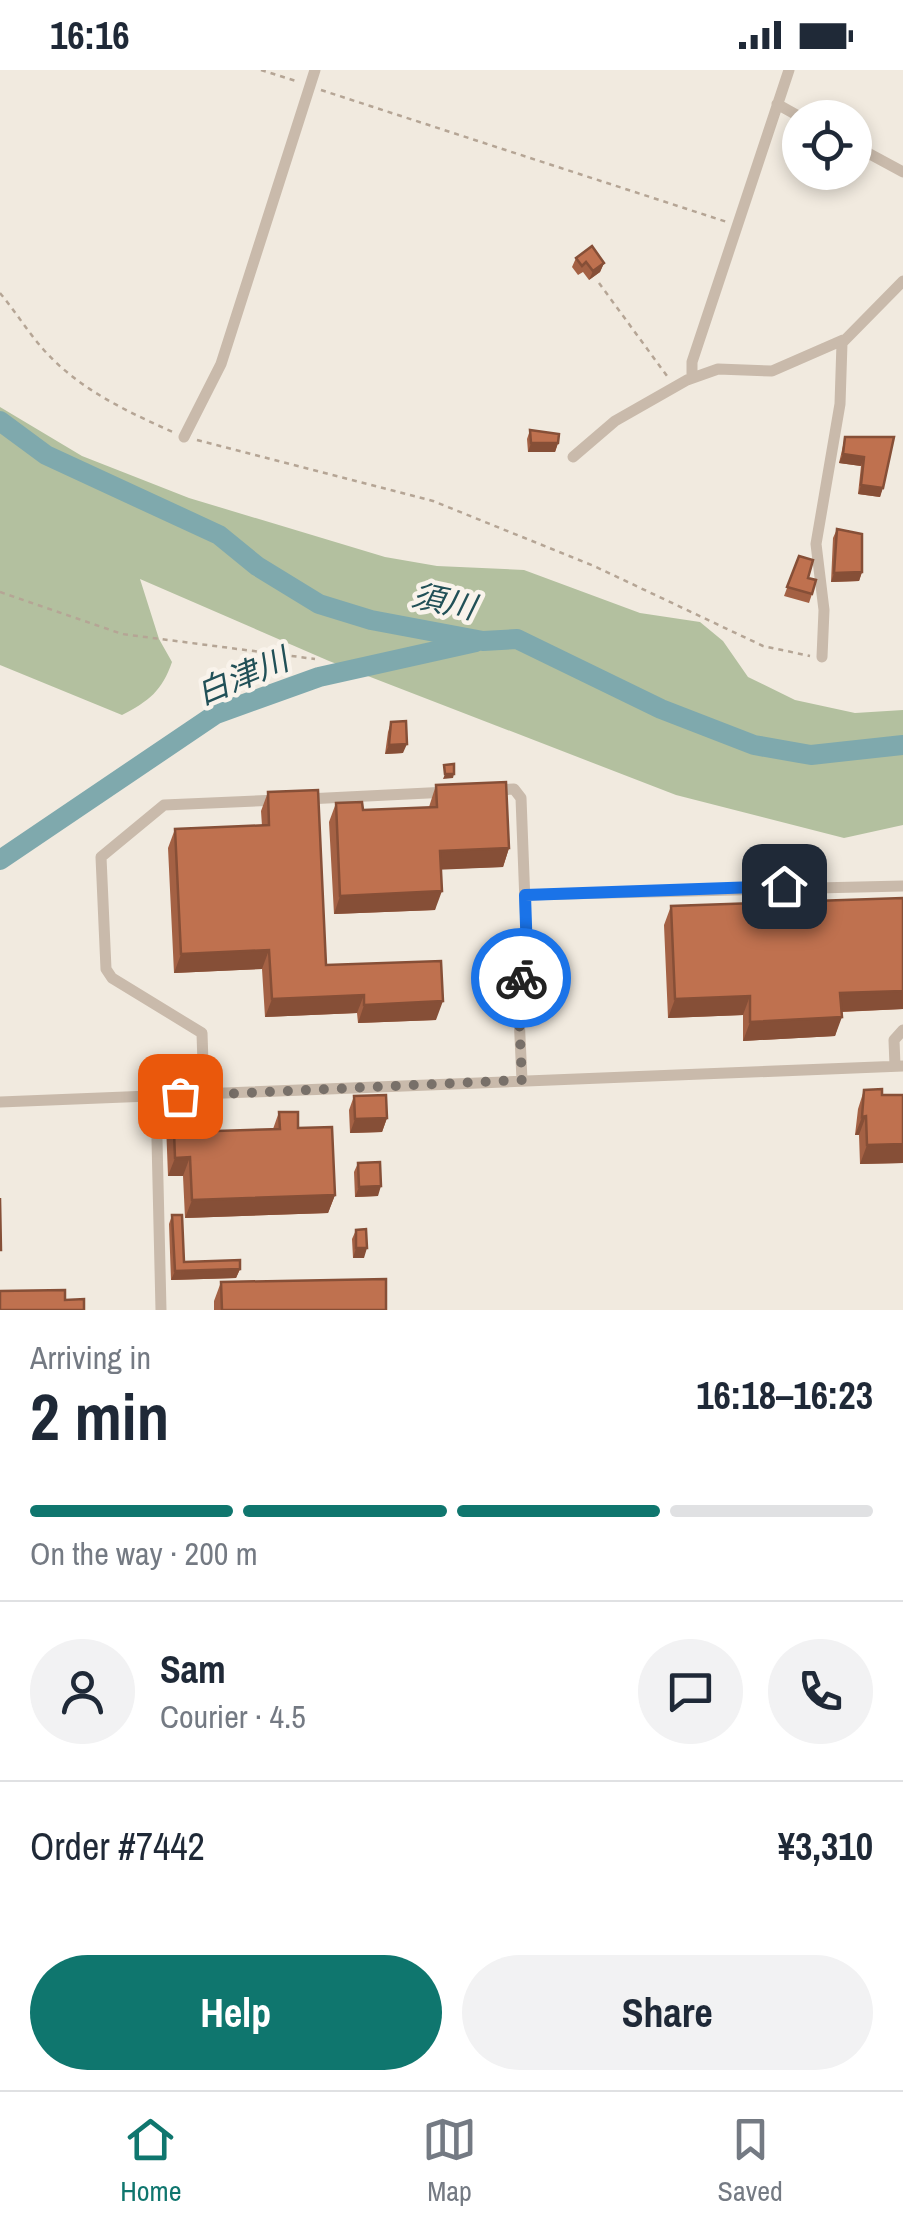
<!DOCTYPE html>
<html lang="en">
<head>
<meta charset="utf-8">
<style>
  :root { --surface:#fff; --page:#f2f2f3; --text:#1f2937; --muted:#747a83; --line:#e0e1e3; --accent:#0f766e }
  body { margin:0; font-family:"Archivo Narrow","Noto Sans JP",sans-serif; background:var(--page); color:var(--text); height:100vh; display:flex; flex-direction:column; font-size:38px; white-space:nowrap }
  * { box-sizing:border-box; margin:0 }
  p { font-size:32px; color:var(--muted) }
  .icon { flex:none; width:55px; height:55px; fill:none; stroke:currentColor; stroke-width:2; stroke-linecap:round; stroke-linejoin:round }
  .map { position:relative; height:1240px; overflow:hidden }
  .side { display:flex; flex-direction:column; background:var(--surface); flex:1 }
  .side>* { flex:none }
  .controls { position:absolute; left:782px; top:30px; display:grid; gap:20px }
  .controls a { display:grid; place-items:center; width:90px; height:90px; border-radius:50%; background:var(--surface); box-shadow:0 5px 15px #0003; font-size:50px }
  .pin { position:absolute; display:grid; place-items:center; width:85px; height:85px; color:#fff; margin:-42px; border-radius:20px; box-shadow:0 5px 15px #0006 }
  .courier { position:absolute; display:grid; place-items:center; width:100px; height:100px; margin:-50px; border:8px solid #1a73e8; border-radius:50%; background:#fff; color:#222; box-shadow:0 2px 12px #0007 }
  .head em { font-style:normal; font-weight:700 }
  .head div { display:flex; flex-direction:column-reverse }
  .head { display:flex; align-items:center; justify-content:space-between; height:170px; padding:0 30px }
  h1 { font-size:65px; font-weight:700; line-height:75px }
  .bar { display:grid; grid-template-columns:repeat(4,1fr); gap:15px 10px; align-content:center; height:120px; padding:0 30px }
  .bar i { height:12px; border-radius:8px; background:var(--line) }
  .bar .current { background:var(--accent) }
  .bar p { grid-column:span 4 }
  .line { display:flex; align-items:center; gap:25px; padding:0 30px; border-top:2px solid var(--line) }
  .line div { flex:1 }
  .round { display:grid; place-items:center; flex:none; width:105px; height:105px; border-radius:52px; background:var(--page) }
  .button { display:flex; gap:20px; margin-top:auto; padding:20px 30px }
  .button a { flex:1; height:115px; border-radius:60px; background:var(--accent); color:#fff; font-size:40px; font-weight:700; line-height:115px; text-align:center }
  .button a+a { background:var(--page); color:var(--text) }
  .status { display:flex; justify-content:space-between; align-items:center; height:70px; padding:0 50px; background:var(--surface); direction:ltr }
  .status svg { height:28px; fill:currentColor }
  .tab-bar { display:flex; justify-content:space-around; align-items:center; height:140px; border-top:2px solid var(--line); background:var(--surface); font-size:28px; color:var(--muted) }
  .tab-bar a { display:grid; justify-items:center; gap:5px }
  .tab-bar .current { color:var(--accent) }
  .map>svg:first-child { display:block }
  .green { fill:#b3c09f }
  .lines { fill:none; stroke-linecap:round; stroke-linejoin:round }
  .river { stroke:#7fa9ad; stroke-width:20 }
  .path { stroke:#b5a595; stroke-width:2.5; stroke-dasharray:5 5; stroke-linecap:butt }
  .minor { stroke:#c9baab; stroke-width:11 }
  .wall { fill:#a46144 }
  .shaded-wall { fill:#864f37 }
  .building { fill:#bf714f; stroke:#864f37; stroke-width:2.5 }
  .done { stroke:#787069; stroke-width:10; stroke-dasharray:0 18 }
  .route { stroke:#1a73e8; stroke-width:12 }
  .labels { text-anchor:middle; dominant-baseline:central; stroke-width:9; stroke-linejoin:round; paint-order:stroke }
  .water-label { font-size:32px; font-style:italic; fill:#215057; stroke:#f9f3eb }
</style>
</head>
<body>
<div class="status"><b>16:16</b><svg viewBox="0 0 49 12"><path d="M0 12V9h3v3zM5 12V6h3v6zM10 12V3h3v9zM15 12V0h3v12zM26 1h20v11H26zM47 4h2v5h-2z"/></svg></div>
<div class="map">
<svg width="903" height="1240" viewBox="0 0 903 1240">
  <rect width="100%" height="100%" fill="#f1eadf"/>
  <path class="green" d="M0 337 82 386 189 428 385 487 437 496 524 500 640 543 700 552 723 571 748 607 795 630 855 643 903 640V755L844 768 676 725 329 591 140 509 159 569 172 592C162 621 149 631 122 645L0 595Z"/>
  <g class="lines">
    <path class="river" d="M0 351 46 385 219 465 257 496 319 534 371 550 483 571 517 569 661 639 754 675 811 685 903 675
      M0 790 216 644 319 607 476 572"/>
    <path class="path" d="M261 0 299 12
      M321 20 727 152
      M599 213 667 306
      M0 223C15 241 28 262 43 279 78 319 128 342 175 363
      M197 370 433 431 594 496 763 576 810 586
      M0 522 122 564 315 589"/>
    <path class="minor" d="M777 34 802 48
      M855 76 903 102
      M692 307V292L789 0
      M184 367 221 294 315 0
      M573 387 615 351 687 310 718 299 772 301 843 270
      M822 587 824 540 816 474 840 334 842 273 903 211
      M492 720 514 719 521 728 527 885 518 924 522 1010
      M307 729 448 722
      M525 825 903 816
      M895 996 894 970 903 960
      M204 1025 202 963 112 908 106 899 101 787 164 735 278 730
      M156 1027 161 1240
      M0 1032 903 996"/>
  </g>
  <path class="wall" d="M576 188 604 193 600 202 589 210 583 202 578 205 572 197Z
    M530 360 558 373 555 382H528L527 369Z
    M845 367H894L880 427 858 424 861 396 839 393Z
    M837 459 862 502 859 511 831 512 833 468Z
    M799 486 812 524 809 533 784 526Z
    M391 652 403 683 385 684 388 662Z
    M436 715 509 778 503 797 441 799 435 840 334 844 329 752 336 733 363 740 429 737Z
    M268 722 326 895 436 950 358 953 357 943 265 947 262 899 174 903 168 778 175 759 262 756 261 741Z
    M903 828V939L842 942 835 966 743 971V945L668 948 664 855 671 836Z
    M864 1020 882 1025H903V1093L860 1094 859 1065H855L858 1039Z
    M354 1026 387 1048 382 1062 350 1063 349 1040Z
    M173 1036 184 1062 273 1059 279 1042 298 1058 335 1125 328 1143 185 1148 183 1106H168L166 1054Z
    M358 1093 378 1126 355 1127 354 1102Z
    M172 1145 184 1192 240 1199 236 1208 171 1210 169 1154Z
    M356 1160 364 1188H353L352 1169Z
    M221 1212 386 1240H214V1231Z"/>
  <path class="shaded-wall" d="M604 193 600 202 589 210 593 201Z
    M531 373H558L555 382H528Z
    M843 384 864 387 861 396 839 393Z
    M861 415 883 418 880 427 858 424Z
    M862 502 859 511 831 512 834 503Z
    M407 674 403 683 385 684 389 675Z
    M445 704H454L453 708 443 709Z
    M509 778 503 797 433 800 440 781Z
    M442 821 435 840 334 844 340 826Z
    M269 880 262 899 174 903 181 884Z
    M903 921V939L834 942 840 923Z
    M364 925 357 943 265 947 272 929Z
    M750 926 743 945 668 948 675 929Z
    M443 931 436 950 358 953 364 935Z
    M842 947 835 966 743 971 750 952Z
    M866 1046 859 1065H855L862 1047Z
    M387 1048 382 1062 350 1063 355 1049Z
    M903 1074V1093L860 1094 867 1075Z
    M190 1087 183 1106H168L175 1088Z
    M381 1116 378 1126 355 1127 359 1117Z
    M335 1125 328 1143 185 1148 192 1130Z
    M356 1178H367L364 1188H353Z
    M240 1199 236 1208 171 1210 175 1201Z"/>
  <path class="building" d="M592 176 604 193 593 201 586 192 582 196 576 188Z
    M530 360 559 364 558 373H531Z
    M845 367H894L883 418 861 415 864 387 843 384Z
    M837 459 862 464V502L834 503Z
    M799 486 813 490 808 508 816 510 812 524 787 517Z
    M406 651 407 674 389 675 391 652Z
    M454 694V704H445L444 695Z
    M506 712 509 778 440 781 442 821 340 826 336 733 362 732 363 740 437 737 436 715Z
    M318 720 326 895 441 891 443 931 364 935V925L272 929 269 880 181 884 175 759 269 755 268 722Z
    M903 828V921L840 923 842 947 750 952V926L675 929 671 836Z
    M882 1019V1025H903V1074L867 1075 866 1046 862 1047 864 1020Z
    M386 1025 387 1048 355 1049 354 1026Z
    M183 1035 184 1062 280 1059 279 1042H298V1058L332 1057 335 1125 192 1130 190 1087 175 1088 173 1036Z
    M380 1092 381 1116 359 1117 358 1093Z
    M0 1128 1 1180H0Z
    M172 1145H182L184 1192 240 1190V1199L175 1201Z
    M366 1159 367 1178H356V1160Z
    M386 1209V1240H222L221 1212Z
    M65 1220V1230L84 1229V1240H0V1221Z"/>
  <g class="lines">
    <path class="done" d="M180 1026 522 1010 518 924 521 908"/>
    <path class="route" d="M521 908 527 885 525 825 784 816"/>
  </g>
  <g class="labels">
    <g class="water-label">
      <text transform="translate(444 531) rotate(12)">須川</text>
      <text transform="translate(242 606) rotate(-23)">白津川</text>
    </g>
  </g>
</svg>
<div class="controls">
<a><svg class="icon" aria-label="locate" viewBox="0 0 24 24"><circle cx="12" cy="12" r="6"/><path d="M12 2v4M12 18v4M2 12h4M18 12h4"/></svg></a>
</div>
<div class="pin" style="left:180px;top:1026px;background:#ea580c"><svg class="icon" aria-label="bag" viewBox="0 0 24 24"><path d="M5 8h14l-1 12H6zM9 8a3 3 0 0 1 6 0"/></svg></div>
<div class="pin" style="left:784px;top:816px;background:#1f2937"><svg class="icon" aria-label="home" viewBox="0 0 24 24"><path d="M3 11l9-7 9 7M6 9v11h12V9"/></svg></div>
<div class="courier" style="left:521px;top:908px"><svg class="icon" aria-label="bike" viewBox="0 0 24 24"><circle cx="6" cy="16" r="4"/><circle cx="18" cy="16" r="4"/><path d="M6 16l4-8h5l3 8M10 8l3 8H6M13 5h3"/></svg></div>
</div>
<section class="side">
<div class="head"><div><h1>2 min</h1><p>Arriving in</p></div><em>16:18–16:23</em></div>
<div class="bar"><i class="current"></i><i class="current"></i><i class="current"></i><i></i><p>On the way · 200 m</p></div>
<div class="line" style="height:180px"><a class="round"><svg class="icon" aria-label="person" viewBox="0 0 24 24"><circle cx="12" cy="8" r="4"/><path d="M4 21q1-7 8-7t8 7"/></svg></a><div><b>Sam</b><p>Courier · 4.5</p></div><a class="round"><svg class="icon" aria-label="chat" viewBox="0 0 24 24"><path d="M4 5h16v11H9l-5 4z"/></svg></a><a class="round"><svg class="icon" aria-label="phone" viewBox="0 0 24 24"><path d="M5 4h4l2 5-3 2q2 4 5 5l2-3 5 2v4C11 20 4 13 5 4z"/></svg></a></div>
<div class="line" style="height:130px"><div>Order #7442</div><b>¥3,310</b></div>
<div class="button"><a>Help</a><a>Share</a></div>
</section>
<nav class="tab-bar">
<a class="current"><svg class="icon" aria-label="home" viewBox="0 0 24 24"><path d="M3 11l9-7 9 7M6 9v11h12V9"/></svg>Home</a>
<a><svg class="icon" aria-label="map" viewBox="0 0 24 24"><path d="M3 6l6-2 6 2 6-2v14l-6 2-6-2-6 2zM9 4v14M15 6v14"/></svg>Map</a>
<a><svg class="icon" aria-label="saved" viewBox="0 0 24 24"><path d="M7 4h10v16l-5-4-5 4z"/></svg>Saved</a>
</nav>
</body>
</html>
